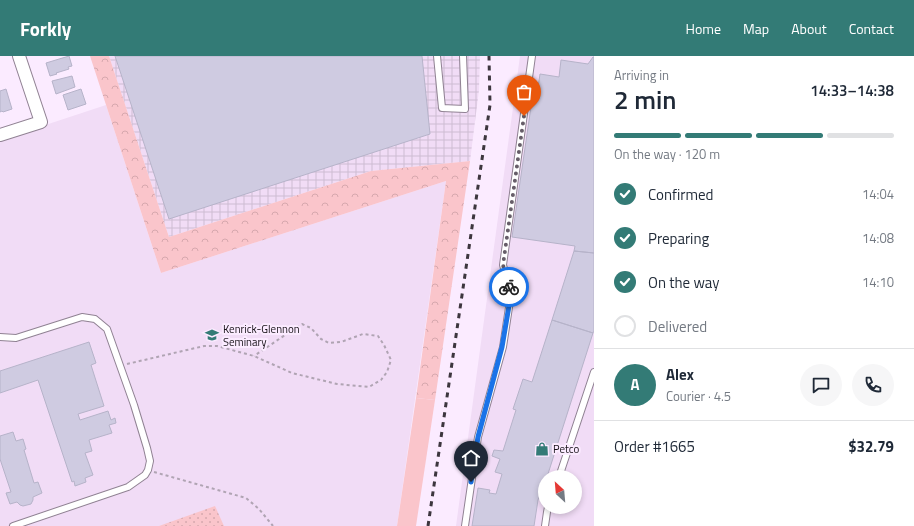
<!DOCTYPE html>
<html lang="en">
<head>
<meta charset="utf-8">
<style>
  :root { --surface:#fff; --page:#f6f6f7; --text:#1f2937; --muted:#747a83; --line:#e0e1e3; --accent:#337b76 }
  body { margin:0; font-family:"Titillium Web",sans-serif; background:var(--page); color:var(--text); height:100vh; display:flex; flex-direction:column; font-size:15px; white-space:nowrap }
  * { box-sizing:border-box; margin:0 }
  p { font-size:13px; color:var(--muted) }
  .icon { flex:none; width:22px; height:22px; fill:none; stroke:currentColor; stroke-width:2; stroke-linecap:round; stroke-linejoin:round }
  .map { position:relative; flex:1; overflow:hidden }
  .side { display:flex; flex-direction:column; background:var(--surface); width:320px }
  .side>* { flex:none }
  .needle { width:26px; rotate:334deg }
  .fabs { position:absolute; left:538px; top:414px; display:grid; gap:8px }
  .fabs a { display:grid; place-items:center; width:44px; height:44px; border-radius:50%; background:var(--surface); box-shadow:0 2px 6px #0003; font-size:20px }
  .pin { position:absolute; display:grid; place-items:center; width:34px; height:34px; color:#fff; margin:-41px -17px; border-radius:50% 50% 50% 0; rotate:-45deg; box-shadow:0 0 4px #0007 }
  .pin .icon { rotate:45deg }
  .courier { position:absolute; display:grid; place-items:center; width:40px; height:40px; margin:-20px; border:3px solid #1a73e8; border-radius:50%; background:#fff; color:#222; box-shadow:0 1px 5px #0007 }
  .head em { font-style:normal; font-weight:600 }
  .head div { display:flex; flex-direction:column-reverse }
  .head { display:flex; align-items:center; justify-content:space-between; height:68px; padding:0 20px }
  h1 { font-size:26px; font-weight:600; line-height:30px }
  .bar { display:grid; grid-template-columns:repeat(4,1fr); gap:6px 4px; align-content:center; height:48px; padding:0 20px }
  .bar i { height:5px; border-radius:3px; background:var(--line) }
  .bar .selected { background:var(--accent) }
  .bar p { grid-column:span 4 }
  .line { display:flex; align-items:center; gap:10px; padding:0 20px; border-top:1px solid var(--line) }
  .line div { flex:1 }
  .round { display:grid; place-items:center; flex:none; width:42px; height:42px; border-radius:21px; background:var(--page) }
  ol { padding:0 20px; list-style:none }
  li { display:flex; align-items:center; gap:12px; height:44px }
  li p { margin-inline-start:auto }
  li .icon { padding:4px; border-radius:50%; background:var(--accent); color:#fff; stroke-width:4 }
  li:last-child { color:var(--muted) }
  li i { width:22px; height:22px; border:2px solid var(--line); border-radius:50% }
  header { display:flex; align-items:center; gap:24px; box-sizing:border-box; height:56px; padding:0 20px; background:var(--accent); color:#fff }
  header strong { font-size:19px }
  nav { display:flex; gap:22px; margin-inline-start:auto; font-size:14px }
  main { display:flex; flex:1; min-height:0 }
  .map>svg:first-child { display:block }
  .built { fill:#f1dcf6; fill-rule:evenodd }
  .industrial { fill:url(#industrial-grid) }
  .grass { fill:#fac5cb }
  .forest { fill:url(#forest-crowns) }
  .park { fill:url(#park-dots) }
  .building { fill:#cfcbe1; stroke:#b6b3c9 }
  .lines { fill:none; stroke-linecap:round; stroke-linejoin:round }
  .service-casing { stroke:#908293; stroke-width:8 }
  .minor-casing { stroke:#908293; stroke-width:14 }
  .path { stroke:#b0a4b3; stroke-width:2; stroke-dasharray:3 3; stroke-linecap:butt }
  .service { stroke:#fff; stroke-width:6 }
  .minor { stroke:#fff; stroke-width:12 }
  .rail { stroke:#3d363e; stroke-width:3; stroke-dasharray:5 5; stroke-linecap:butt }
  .done { stroke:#665d68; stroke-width:4; stroke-dasharray:0 7.2 }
  .route { stroke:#1a73e8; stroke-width:5 }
  .labels { text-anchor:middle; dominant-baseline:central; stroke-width:4; stroke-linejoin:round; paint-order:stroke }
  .poi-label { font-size:11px; fill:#161117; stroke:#fbebff; text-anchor:start }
</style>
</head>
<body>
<header>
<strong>Forkly</strong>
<nav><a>Home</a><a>Map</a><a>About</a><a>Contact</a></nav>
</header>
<main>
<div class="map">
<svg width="594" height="470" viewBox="0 0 594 470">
  <defs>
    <pattern id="industrial-grid" width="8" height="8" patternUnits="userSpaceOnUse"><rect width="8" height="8" fill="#f1dcf6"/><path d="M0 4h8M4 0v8" fill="none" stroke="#cebcd2"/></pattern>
    <pattern id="forest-crowns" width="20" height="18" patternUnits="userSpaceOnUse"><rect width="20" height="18" fill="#fac5cb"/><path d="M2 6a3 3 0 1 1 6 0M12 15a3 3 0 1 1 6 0" fill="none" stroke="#d6a8ae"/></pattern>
    <pattern id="park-dots" width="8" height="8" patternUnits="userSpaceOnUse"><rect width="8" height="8" fill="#fac5cb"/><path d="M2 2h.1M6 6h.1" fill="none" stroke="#d6a8ae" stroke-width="1.8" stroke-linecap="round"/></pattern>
  </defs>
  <rect width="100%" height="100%" fill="#fbebff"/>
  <path class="built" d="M520 0H594V470H456ZM545 421H575V451H545Z
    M106 49 161 217 446 125 397 470H0V84Z"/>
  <path class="industrial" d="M109 0H480L479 34 470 105 371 115 169 181Z"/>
  <path class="grass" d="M416 342 435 344 416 470H397Z"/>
  <path class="forest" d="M90 0H109L169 181 371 115 470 105 435 344 416 342 446 125 161 217Z"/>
  <path class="park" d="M215 450 224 470H159Z"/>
  <path class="building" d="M69 0 72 10 68 11 69 13 56 17 57 18 50 20 46 7Z
    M115 0H422L430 78 169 163Z
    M593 1H594V197L574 195 575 190 512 181 532 44 536 45 540 18 559 21 561 4 588 8Z
    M72 20 75 31 56 38 52 25Z
    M6 33 12 53 3 56 2 55 0 56V35Z
    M81 33 86 48 68 54 63 39Z
    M574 195 594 197V275L593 277 552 264Z
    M552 264 593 277 547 421H545V426L538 444 534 470H472L478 432 490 434 489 437 496 438 502 418 495 416 500 403 492 400 494 394 503 395 516 354 513 353 523 323 532 326Z
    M89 286 96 307 91 309 104 350 78 358 80 364 108 355 111 364 115 362 116 367 109 369 112 377 89 384 92 395 85 397 93 419 85 422 86 426 75 430 74 425 72 426 38 324 0 337V315Z
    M13 376 16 385 23 383 26 393 24 394 34 427 38 426 42 437 33 441V444L31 448 23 450 20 449 17 446 10 448 6 437 11 436 0 403V380Z"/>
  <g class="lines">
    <g class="service-casing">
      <path id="service" d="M437 0 442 52 465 53 463 0
        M0 281 16 282 82 261 95 263 107 273 134 349 147 392 150 405 148 414 145 419 128 431 13 470
        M559 421 594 316
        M465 470 478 381 503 291 511 238 503 209 532 0
        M545 470 547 456 548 451"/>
    </g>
    <g class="minor-casing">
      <path id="minor" d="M0 79 41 66 19 0"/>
    </g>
    <path class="path" d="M127 308 204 290H217L254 300 292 317 337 328 369 331 381 324 387 316 391 304 384 289 378 280 363 278 341 286 329 287 321 283 311 272 302 268 291 275 254 300
      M154 416 246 442 259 453 273 470"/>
    <use href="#service" class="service"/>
    <use href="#minor" class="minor"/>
    <path class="rail" d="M428 470 490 49 489 0"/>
  </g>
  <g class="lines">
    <path class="done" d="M509 231 503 209 524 60"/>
    <path class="route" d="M471 426 478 381 502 291 511 238 509 231"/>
  </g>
  <defs>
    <g id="school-bare" transform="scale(1.08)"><path d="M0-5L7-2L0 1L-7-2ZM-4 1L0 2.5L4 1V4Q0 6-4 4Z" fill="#337b76" stroke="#fbebff" stroke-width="2.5" paint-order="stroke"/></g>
    <g id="shop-bare" transform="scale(1.08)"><path d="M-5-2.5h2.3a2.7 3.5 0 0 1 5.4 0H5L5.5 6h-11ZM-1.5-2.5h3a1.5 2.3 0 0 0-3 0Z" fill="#337b76" stroke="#fbebff" stroke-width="2.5" paint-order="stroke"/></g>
  </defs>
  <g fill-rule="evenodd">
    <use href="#school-bare" x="212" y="279"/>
    <use href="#shop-bare" x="542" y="393"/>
  </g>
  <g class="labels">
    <g class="poi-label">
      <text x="223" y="273">Kenrick-Glennon<tspan x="223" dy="13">Seminary</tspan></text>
      <text x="553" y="393">Petco</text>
    </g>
  </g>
</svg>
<div class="fabs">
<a><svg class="needle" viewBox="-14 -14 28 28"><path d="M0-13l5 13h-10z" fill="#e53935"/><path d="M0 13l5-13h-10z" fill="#747a83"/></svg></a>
</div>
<div class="pin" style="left:524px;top:60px;background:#ea580c"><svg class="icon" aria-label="bag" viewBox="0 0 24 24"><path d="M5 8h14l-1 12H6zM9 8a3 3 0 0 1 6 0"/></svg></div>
<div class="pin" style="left:471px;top:426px;background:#1f2937"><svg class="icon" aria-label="home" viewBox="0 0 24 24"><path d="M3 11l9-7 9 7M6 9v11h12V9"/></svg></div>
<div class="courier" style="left:509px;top:231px"><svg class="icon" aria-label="bike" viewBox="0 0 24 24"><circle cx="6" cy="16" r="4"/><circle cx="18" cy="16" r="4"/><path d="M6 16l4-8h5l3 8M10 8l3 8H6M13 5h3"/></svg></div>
</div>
<section class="side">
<div class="head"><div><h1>2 min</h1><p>Arriving in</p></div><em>14:33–14:38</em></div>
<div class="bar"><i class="selected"></i><i class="selected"></i><i class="selected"></i><i></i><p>On the way · 120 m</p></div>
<ol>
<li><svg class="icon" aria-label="check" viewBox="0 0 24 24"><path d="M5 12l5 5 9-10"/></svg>Confirmed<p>14:04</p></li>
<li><svg class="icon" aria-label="check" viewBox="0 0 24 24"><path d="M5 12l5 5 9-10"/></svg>Preparing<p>14:08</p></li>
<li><svg class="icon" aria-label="check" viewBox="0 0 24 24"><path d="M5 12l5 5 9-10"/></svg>On the way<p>14:10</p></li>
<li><i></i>Delivered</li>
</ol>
<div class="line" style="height:72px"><b class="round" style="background:var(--accent);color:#fff">A</b><div><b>Alex</b><p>Courier · 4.5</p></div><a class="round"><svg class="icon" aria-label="chat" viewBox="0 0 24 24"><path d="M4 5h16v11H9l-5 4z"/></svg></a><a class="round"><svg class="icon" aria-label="phone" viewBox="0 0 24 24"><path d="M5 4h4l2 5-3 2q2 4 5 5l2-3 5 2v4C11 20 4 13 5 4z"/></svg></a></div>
<div class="line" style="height:52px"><div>Order #1665</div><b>$32.79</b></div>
</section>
</main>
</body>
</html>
